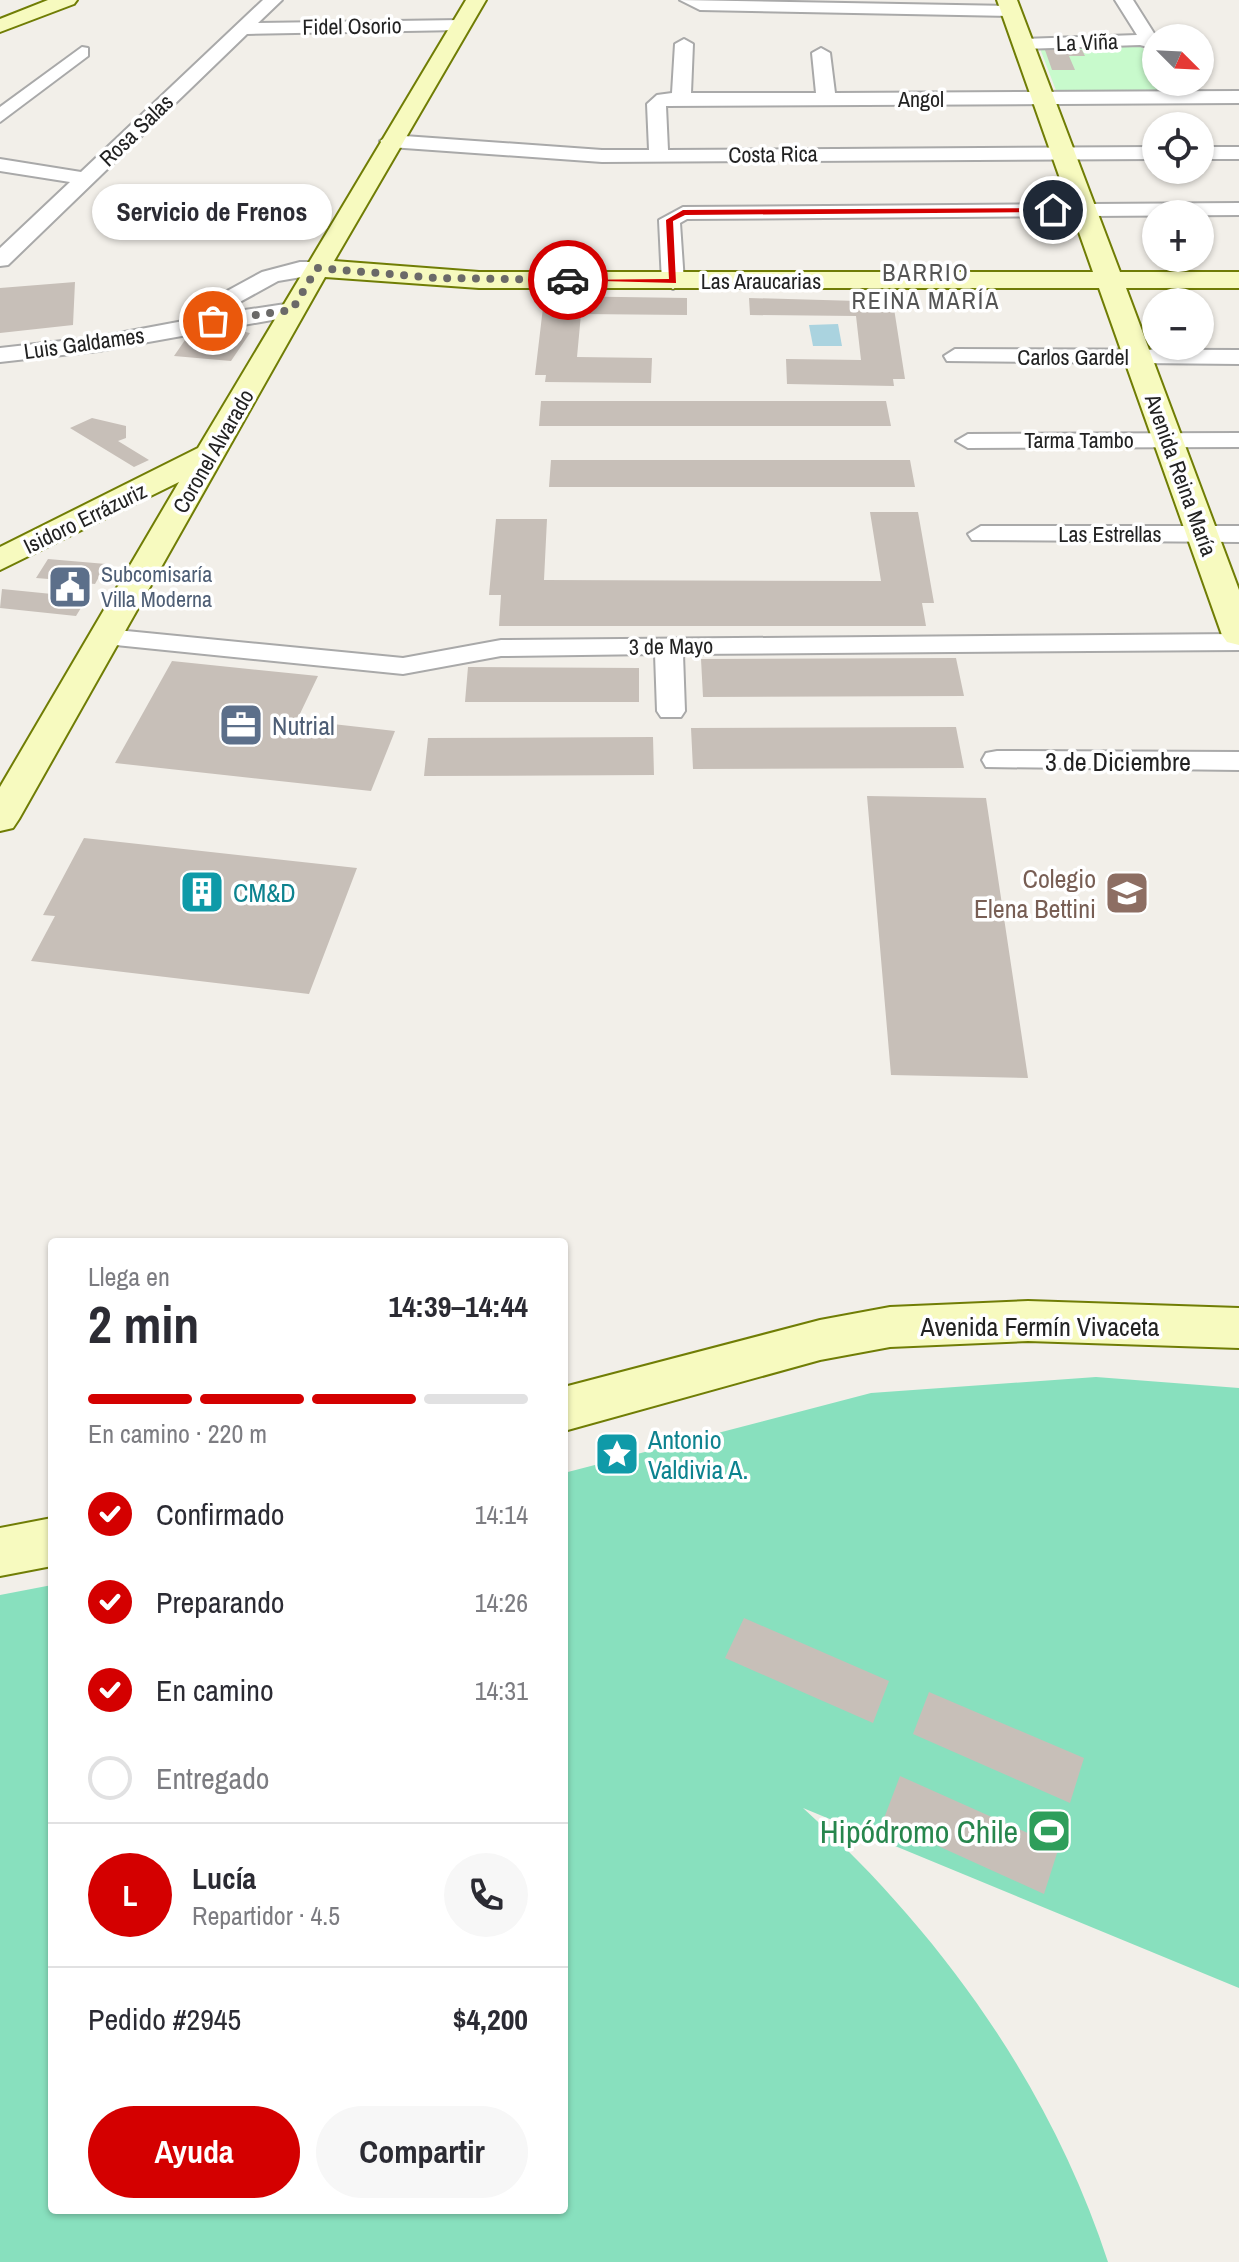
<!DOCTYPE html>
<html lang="es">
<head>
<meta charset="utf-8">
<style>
  :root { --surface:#fff; --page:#f7f7f7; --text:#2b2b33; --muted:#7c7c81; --line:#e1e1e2; --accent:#d40000 }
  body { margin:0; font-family:"Archivo Narrow",sans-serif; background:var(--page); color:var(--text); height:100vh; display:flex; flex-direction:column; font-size:30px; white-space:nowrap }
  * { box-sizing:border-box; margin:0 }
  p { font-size:26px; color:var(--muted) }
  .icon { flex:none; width:44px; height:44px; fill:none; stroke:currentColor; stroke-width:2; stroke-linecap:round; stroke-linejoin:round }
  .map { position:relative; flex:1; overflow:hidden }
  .drawer { position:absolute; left:48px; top:1238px; width:520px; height:976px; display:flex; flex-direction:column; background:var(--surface); border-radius:8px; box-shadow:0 2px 6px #0004 }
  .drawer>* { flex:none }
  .needle { width:52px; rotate:114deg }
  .fabs { position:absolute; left:1142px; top:24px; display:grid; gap:16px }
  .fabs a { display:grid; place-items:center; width:72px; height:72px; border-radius:50%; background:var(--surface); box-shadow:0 2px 6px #0004; font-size:40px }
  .pin { position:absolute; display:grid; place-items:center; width:68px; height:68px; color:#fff; margin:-34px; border:4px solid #fff; border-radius:50%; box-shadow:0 2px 8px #0007 }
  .courier { position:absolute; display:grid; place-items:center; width:80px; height:80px; margin:-40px; border:6px solid #d40000; border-radius:50%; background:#fff; color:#222; box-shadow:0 2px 10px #0007 }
  .bubble { position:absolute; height:56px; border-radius:28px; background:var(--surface); box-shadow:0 2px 6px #0004; font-size:26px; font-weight:700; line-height:56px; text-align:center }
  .headline em { font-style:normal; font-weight:700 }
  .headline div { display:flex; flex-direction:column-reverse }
  .headline { display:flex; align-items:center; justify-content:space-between; height:136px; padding:0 40px }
  h1 { font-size:52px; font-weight:700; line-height:60px }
  .bar { display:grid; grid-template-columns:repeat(4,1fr); gap:12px 8px; align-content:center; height:96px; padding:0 40px }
  .bar i { height:10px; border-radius:6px; background:var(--line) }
  .bar .current { background:var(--accent) }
  .bar p { grid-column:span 4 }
  .line { display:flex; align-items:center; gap:20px; padding:0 40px; border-top:2px solid var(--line) }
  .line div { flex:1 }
  .round { display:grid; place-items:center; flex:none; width:84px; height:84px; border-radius:42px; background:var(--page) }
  ol { padding:0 40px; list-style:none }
  li { display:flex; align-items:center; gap:24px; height:88px }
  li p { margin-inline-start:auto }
  li .icon { padding:8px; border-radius:50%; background:var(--accent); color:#fff; stroke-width:4 }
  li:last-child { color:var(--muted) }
  li i { width:44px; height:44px; border:4px solid var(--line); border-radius:50% }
  .action { display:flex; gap:16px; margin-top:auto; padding:16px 40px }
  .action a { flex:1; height:92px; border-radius:48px; background:var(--accent); color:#fff; font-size:32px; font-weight:700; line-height:92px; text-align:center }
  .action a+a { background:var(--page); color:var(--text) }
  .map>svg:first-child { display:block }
  .park { fill:#c8facc }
  .pitch { fill:#88e0be }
  .water { fill:#aad3df }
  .building { fill:#c7bfb8 }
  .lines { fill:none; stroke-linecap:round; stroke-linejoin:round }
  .street-casing { stroke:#a9a9a9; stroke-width:4 }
  .secondary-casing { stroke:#707d05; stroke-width:4 }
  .street { fill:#fff; fill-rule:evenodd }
  .secondary { fill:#f7fabf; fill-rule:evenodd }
  .route { fill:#d40000 }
  .done { stroke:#6b6a68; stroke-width:8; stroke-dasharray:0 14.4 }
  .labels { text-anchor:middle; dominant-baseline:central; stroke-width:7; stroke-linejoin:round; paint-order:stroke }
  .far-street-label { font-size:22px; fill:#222; stroke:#fff }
  .far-service-label { font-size:22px; fill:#4e5e75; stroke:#fff; text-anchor:start }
  .far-neighbourhood-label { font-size:24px; letter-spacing:2px; fill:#555; stroke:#fff }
  .service-label { font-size:26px; fill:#4e5e75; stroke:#fff; text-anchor:start }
  .street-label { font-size:26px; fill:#222; stroke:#fff }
  .education-label { font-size:26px; fill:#785e54; stroke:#fff; text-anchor:end }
  .culture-label { font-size:26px; fill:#0d838f; stroke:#fff; text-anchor:start }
  .near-leisure-label { font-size:32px; fill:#27864d; stroke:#fff; text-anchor:end }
</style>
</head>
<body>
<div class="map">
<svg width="1239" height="2262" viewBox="0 0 1239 2262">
  <rect width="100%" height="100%" fill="#f2efe9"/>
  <path class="park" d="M1140 43 1156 71V82H1162L1169 93H1057L1039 46Z"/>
  <path class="pitch" d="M1096 1377 1239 1388V1988L803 1808C940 1932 1050 2085 1108 2262H0V1595L52 1585V2210H564V1473L871 1393Z"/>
  <path class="water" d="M838 324 842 346H813L809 325Z"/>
  <path class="building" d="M1045 50H1082L1085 56H1069L1075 70H1052Z
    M75 282 73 325 0 333V288Z
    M555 296 687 298V315L581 314 577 357 652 358 651 383 545 382 546 375H535L544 299Z
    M749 298 893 302 905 379H893L894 386 787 384 786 359 861 360 856 316 750 315Z
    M236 330 250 333 231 361 174 356 185 340Z
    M541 401H886L891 426H539Z
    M92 418 126 426V438L118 441 149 460 134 467 70 428Z
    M551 460H910L915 487H549Z
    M870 512H918L934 603H922L926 626H499L501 595H489L496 519H547L544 580 881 581Z
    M48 559 106 564 95 584 85 583 77 597 87 598 76 616 0 608 2 589 52 594 61 580 36 578Z
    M956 658 964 696 703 697 701 659Z
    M172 661 318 676 297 720 395 731 371 791 115 763Z
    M468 667 639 668V702H465Z
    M956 727 964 768 693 769 691 728Z
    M653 737 654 775 424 776 428 738Z
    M867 796 986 798 1028 1078 891 1075Z
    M84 838 357 868 309 994 31 961 55 916 43 915Z
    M744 1618 889 1681 873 1723 725 1658Z
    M929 1692 1084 1758 1070 1803 913 1734Z
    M900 1776 1059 1847 1044 1894 883 1821Z"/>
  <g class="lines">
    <g class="street-casing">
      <path id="street" d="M263 0H282L258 23 461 20 470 25 461 30 247 34 8 265 0 266V248L70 182 0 171V159L81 172Z
        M680 0 1011 6 1020 11 1011 16 700 10Z
        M1115 0H1133L1157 38 1156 49 1140 45 1023 49 1014 44 1023 39 1137 35Z
        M684 39 693 44 691 93H816L812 53 821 48 830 53 835 93 1239 91V103L666 106 668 150 1156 147V159L602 162 390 147 380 141 390 135 602 150H649L647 104 657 95 672 93 675 44Z
        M82 47 88 48V56L0 122V107Z
        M1200 147H1239V159H1200Z
        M1239 203V215L687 219 680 223 684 282 673 289 662 282 659 220 683 207Z
        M300 262H317L328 268 325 273 278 281 218 314 292 303 300 305 303 310 300 315 98 351 0 362V348L98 337 194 319 191 314 194 309 262 272Z
        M955 349 1239 350V364L947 361 944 356Z
        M1239 433V447L968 448 956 441 968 434Z
        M981 526H1239V542L972 540 968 534Z
        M106 629 403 658 501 640 1239 634V650L683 654 685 711 681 717H661L657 711 655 654 501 656 403 674 96 643 92 637 96 631Z
        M997 751 1239 752V770L986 767 982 760 986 753Z"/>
    </g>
    <g class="secondary-casing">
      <path id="secondary" d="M48 0H77L74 4 0 32V19Z
        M466 0H486L334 261 479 272H1093L997 0H1017L1120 272H1239V288H1126L1239 590V645L1227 642 1222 635 1099 288H479L325 277 19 819 13 828 0 831V787L179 482 0 570V547L198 448Z
        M1028 1301 1239 1308V1348L1028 1341 890 1347 820 1360 564 1431V1387L820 1320 890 1307Z
        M52 1518V1566L0 1576V1528Z"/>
    </g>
    <use href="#street" class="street"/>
    <use href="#secondary" class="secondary"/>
  </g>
  <path class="route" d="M1053 208 1056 212 685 215 673 221 676 283 564 280 669 279 666 220 683 210Z"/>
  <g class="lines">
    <path class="done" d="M213 321 292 310 317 268 437 278 568 280"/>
  </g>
  <defs>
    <g id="civic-square" transform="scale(2.3)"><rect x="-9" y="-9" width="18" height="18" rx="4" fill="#5c6f8a" stroke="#fff"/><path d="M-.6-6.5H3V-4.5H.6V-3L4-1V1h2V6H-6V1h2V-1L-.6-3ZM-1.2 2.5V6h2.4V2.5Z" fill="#fff"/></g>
    <g id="office-square" transform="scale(2.3)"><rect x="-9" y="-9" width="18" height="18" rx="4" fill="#5c6f8a" stroke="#fff"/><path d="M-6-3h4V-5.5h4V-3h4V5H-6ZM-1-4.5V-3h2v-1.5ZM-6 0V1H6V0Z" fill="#fff"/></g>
    <g id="building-square" transform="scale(2.3)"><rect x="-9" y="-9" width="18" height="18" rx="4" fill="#0f9aa8" stroke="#fff"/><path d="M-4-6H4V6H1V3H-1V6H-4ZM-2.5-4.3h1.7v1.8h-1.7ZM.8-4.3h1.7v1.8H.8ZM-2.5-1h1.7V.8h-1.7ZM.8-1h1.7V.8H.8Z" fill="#fff"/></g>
    <g id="school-square" transform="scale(2.3)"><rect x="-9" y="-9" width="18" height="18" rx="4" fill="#8d6e63" stroke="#fff"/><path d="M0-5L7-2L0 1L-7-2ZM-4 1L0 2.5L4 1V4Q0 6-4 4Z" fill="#fff"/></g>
    <g id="sight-square" transform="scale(2.3)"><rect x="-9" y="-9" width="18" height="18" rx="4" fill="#0f9aa8" stroke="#fff"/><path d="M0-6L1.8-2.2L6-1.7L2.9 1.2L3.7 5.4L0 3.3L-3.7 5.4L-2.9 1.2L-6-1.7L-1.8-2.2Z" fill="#fff"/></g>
    <g id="stadium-square" transform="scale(2.3)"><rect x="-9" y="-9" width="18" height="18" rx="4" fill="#2e9e5b" stroke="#fff"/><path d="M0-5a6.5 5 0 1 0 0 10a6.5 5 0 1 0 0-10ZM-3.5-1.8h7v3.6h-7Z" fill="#fff"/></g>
  </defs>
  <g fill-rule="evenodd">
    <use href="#civic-square" x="70" y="587"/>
    <use href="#office-square" x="241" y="725"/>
    <use href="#building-square" x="202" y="892"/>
    <use href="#school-square" x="1127" y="893"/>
    <use href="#sight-square" x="617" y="1454"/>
    <use href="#stadium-square" x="1049" y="1831"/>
  </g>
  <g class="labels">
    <g class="far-street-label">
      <text transform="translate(352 26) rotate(-1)">Fidel Osorio</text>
      <text transform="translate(1087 42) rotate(-2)">La Viña</text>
      <text x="921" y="99">Angol</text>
      <text transform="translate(136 130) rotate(-44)">Rosa Salas</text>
      <text transform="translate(773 154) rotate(-1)">Costa Rica</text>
      <text x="761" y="281">Las Araucarias</text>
      <text transform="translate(84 343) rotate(-8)">Luis Galdames</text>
      <text x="1073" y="357">Carlos Gardel</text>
      <text x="1079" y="440">Tarma Tambo</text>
      <text transform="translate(213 451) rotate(-60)">Coronel Alvarado</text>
      <text transform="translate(1181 475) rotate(70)">Avenida Reina María</text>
      <text transform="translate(85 518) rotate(-26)">Isidoro Errázuriz</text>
      <text x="1110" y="534">Las Estrellas</text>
      <text transform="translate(671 646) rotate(-1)">3 de Mayo</text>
    </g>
    <g class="far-service-label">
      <text x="101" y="574">Subcomisaría<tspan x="101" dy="25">Villa Moderna</tspan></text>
    </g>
    <g class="far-neighbourhood-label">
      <text x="926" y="272">BARRIO<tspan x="926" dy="28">REINA MARÍA</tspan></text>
    </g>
    <g class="service-label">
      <text x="272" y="725">Nutrial</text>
    </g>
    <g class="street-label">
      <text x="1118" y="761">3 de Diciembre</text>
      <text x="1040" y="1326">Avenida Fermín Vivaceta</text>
    </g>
    <g class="education-label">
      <text x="1096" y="878">Colegio<tspan x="1096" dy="30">Elena Bettini</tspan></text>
    </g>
    <g class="culture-label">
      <text x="233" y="892">CM&amp;D</text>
      <text x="648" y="1439">Antonio<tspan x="648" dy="30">Valdivia A.</tspan></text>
    </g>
    <g class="near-leisure-label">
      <text x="1018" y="1831">Hipódromo Chile</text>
    </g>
  </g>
</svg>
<div class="fabs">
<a><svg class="needle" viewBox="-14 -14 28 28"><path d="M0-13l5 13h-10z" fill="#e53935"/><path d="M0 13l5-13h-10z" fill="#7c7c81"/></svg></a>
<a><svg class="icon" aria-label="locate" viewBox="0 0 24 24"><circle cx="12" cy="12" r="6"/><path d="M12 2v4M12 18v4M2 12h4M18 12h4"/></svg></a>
<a>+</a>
<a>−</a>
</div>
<div class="pin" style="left:213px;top:321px;background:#ea580c"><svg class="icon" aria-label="bag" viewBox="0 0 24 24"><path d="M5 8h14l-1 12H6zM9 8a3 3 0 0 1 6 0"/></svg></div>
<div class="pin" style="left:1053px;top:210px;background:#1f2937"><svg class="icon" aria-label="home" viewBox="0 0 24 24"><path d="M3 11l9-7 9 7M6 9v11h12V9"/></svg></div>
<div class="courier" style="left:568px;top:280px"><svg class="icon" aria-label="car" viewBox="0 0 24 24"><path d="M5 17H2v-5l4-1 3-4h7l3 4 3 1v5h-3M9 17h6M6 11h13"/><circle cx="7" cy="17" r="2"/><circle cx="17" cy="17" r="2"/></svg></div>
<div class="bubble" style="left:92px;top:184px;width:240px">Servicio de Frenos</div>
<section class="drawer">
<div class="headline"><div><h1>2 min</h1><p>Llega en</p></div><em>14:39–14:44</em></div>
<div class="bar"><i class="current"></i><i class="current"></i><i class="current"></i><i></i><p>En camino · 220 m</p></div>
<ol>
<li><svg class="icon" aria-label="check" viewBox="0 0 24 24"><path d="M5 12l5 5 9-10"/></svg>Confirmado<p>14:14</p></li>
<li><svg class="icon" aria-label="check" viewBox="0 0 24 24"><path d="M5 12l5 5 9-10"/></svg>Preparando<p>14:26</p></li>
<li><svg class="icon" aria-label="check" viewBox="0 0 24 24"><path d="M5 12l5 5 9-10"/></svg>En camino<p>14:31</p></li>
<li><i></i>Entregado</li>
</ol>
<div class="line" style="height:144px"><b class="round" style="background:var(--accent);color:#fff">L</b><div><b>Lucía</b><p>Repartidor · 4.5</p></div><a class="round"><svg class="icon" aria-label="phone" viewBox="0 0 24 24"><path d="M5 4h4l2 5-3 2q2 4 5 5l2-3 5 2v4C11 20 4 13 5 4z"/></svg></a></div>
<div class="line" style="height:104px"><div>Pedido #2945</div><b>$4,200</b></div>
<div class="action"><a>Ayuda</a><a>Compartir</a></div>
</section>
</div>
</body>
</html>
